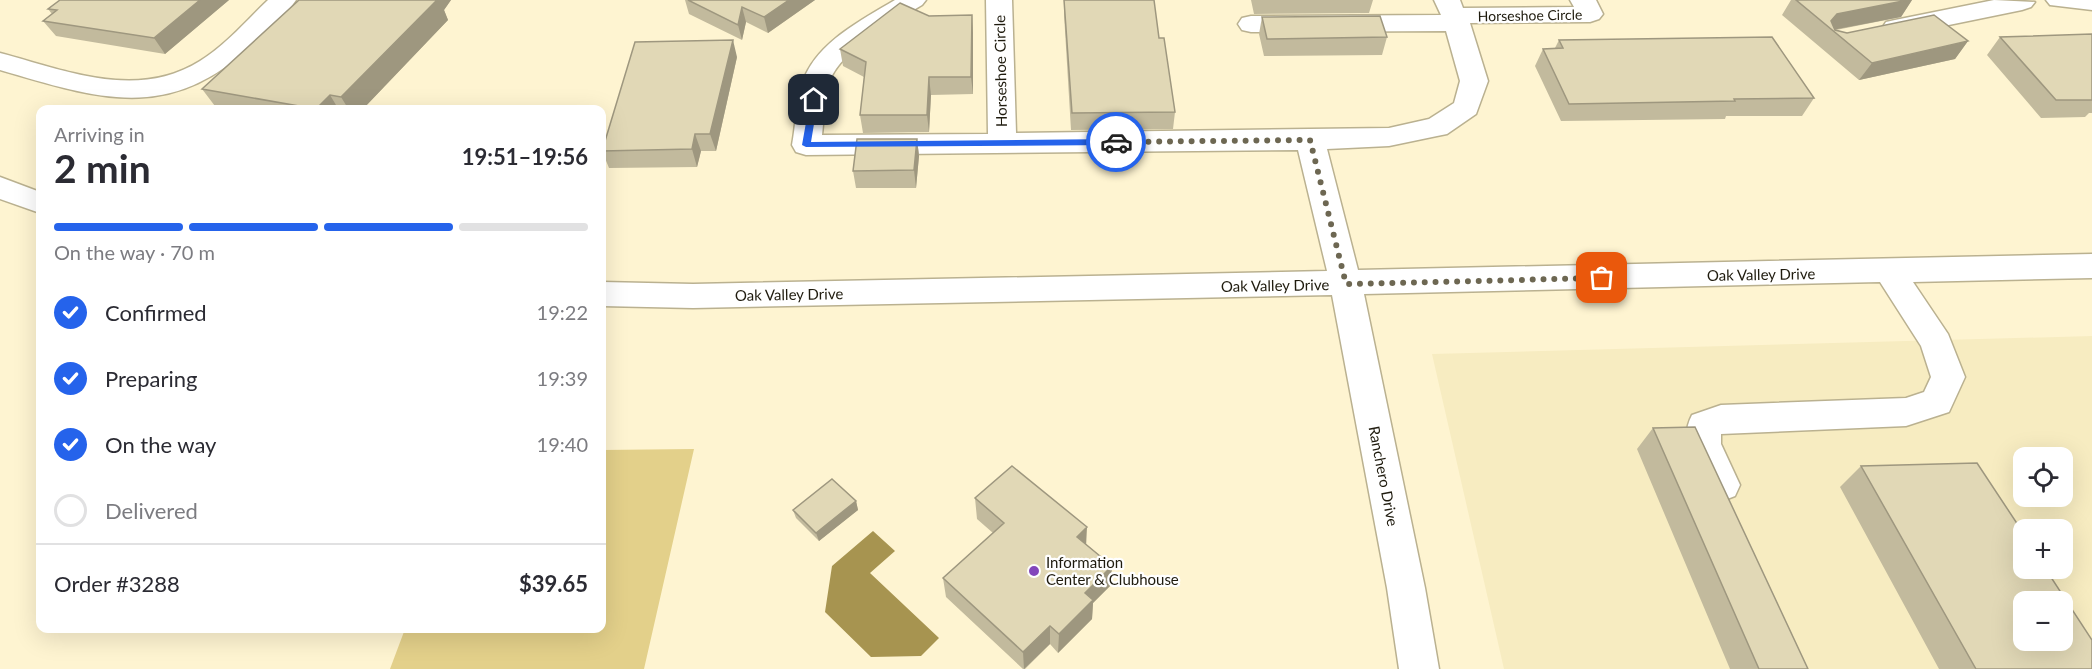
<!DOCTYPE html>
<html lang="en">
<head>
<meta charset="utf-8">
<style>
  :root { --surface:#fff; --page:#f2f2f3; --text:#2b2b33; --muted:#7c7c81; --line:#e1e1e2; --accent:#2563eb }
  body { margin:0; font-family:Lato,sans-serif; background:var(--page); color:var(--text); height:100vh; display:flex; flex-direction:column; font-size:22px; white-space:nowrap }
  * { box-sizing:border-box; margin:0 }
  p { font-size:20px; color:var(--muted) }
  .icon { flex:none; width:33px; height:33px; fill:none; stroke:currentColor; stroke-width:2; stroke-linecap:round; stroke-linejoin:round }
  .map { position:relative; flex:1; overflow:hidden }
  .panel { position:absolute; left:36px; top:105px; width:570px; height:528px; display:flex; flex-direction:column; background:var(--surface); border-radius:12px; box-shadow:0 6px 24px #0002 }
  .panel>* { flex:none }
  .controls { position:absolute; left:2013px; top:447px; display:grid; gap:12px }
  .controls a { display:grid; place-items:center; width:60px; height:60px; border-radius:12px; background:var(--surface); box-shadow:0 6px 24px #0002; font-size:30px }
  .pin { position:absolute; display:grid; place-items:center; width:51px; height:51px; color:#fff; margin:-26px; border-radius:12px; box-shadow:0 3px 9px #0006 }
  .courier { position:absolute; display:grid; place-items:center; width:60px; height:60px; margin:-30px; border:4px solid #2563eb; border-radius:50%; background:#fff; color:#222; box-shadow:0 2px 8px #0007 }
  .summary em { font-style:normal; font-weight:700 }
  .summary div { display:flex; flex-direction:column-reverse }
  .summary { display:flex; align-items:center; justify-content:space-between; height:102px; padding:0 18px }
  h1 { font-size:39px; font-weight:700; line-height:45px }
  .bar { display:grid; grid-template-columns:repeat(4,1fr); gap:9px 6px; align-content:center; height:72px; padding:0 18px }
  .bar i { height:8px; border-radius:4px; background:var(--line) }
  .bar .selected { background:var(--accent) }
  .bar p { grid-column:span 4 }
  .line { display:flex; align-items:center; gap:15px; padding:0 18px; border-top:2px solid var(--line) }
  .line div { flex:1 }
  ol { padding:0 18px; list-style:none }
  li { display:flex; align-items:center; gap:18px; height:66px }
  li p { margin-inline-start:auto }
  li .icon { padding:6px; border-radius:50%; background:var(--accent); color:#fff; stroke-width:4 }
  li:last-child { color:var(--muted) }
  li i { width:33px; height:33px; border:3px solid var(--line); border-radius:50% }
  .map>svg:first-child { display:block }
  .built { fill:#f7ecc1; fill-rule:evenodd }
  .green { fill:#e3d08a }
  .water { fill:#a79450 }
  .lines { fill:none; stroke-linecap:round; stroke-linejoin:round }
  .minor-casing { stroke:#bab190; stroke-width:3 }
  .minor { fill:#fff; fill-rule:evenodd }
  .wall { fill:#c2ba9d }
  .shaded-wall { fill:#9e977f }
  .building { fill:#e1d8b6; stroke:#9e977f; stroke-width:1.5; fill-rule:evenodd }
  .route { fill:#2563eb }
  .done { stroke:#6d6752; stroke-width:6; stroke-dasharray:0 10.8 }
  .poi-dot { fill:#8346bb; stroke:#fff; stroke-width:2 }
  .labels { text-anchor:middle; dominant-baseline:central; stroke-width:4.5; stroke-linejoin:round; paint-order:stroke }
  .far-street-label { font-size:14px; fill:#1f1b0e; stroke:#fff }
  .street-label { font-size:15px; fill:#1f1b0e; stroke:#fff }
  .poi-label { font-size:15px; fill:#1f1b0e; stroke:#fff; text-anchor:start }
</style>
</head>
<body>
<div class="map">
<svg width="2092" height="669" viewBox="0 0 2092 669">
  <rect width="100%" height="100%" fill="#fef4d1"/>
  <path class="built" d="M2092 336V669H1504L1432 354ZM2024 458H2062V496H2024ZM2024 530H2062V568H2024ZM2024 602H2062V640H2024Z"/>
  <path class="green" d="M694 449 644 669H390L405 629 602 628V450Z"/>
  <path class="water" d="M873 531 895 551 870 573 939 638 921 656 871 657 825 612 832 566Z"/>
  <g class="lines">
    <g class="minor-casing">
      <path id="minor" d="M268 0H296C286 15 270 27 258 39 173 124 102 100 0 70V53C65 70 136 101 200 61 226 45 246 21 268 0Z
        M895 0H926L922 5C894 22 842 49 830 80 824 98 824 117 822 135L988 134 986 0H1012L1016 133 1389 128 1429 119 1454 103 1460 81 1446 31 1251 32 1242 30 1238 24 1242 18 1251 16 1441 15 1434 0H1460L1463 8 1574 7 1570 0H1596L1603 14 1599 19 1590 22 1470 23 1488 81 1476 114 1447 134 1437 136 1389 146 1327 149 1358 270 2092 254V278L1913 282 1948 334 1965 377 1949 412 1906 426 1721 434V444L1740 485 1735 496 1722 501 1709 496C1697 470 1677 443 1692 415L1721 405 1906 398 1924 392 1931 377 1921 346 1880 282 1364 294 1425 588 1439 669H1399L1387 588 1332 295 693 308 602 306V282L693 284 1327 271 1298 150 806 155 796 152 792 145C796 124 796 101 803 81 817 42 862 20 895 0Z
        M1994 0 2035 2 2031 7 2022 10 1895 36 1886 34 1882 28 1886 22 1895 20Z
        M2046 0H2092V10L2050 5Z
        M0 177 40 192V213L0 199Z"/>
    </g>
    <use href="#minor" class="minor"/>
  </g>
  <path class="wall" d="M60 0H229L165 54 56 36 43 21 52 14 48 9Z
    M299 0H451L444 10 448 20 362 110H218L202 89Z
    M685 0H815L768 33 746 22 742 40 689 14Z
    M1064 0 1159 38 1175 112 1173 129 1071 130 1064 14Z
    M1251 0H1373L1369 13 1254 14Z
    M1791 0H1912L1901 17 1836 30 1847 33 1968 41 1955 59 1859 80 1782 15Z
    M972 15 973 33V94L931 95 929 132 863 133 860 115 864 77 843 66 840 49 929 16Z
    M1262 17 1387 37 1382 55 1264 56 1259 34Z
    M2092 34V113H2089L2085 117 2041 118 1987 55 2000 37Z
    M1559 40 1814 98 1802 116H1726L1725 119 1561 121 1535 66 1543 49 1555 48Z
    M737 57 716 151H701L697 167 609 168 602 151Z
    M917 139 919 156 916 188H856L853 171Z
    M1653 428 1808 669H1730L1637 449Z
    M1861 466 2092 669H1939L1840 487Z
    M975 498 1086 544 1112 566 1110 586 1093 603 1092 619 1058 653 1050 644 1025 669H1023L946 597 943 578 993 533 977 519Z
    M856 501 858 510 819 541 796 518 793 510Z"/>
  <path class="shaded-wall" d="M200 0H229L165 54 154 38Z
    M428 0H451L444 10 448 20 362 110H349L341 97Z
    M789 0H815L768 33 764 17Z
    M1908 0H1912L1901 17 1832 30 1831 21 1837 14Z
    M742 7 746 22 742 40 738 25Z
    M972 15 973 33V94L971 77Z
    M733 40 737 57 716 151 710 134Z
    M1968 41 1955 59 1859 80 1872 63Z
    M929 77 931 95 929 132 927 115Z
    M330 95 339 110H317L316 109Z
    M695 134 701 151 697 167 692 149Z
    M917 139 919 156 916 188 914 170Z
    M856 501 858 510 819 541 816 533Z
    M1087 527 1086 547 1077 537Z
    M1112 566 1110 586 1093 603 1092 619 1058 653 1059 634 1085 593Z
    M1050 626V644L1024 669 1023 652Z"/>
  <path class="building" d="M60 0H200L154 38 43 21 57 10 48 9Z
    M299 0H437L341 97 330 95 316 109 202 89Z
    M688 0H789L764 17 742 7 738 25Z
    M1064 0H1154L1159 38H1164L1175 112 1072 113Z
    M1796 0H1908L1837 14 1831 21 1835 30 1847 33 1934 15 1968 41 1872 63Z
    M900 3 929 16 972 15 971 77H929L927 115H860L866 62 840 49Z
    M1380 16 1387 37 1267 39 1262 17Z
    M2092 34V100H2056L2000 37Z
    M1772 37 1814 98 1734 99 1735 101 1569 104 1543 49 1563 48 1559 40Z
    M733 40 710 134H695L692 149 602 151 635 42Z
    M857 139H917L914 170 853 171Z
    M1695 427 1808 669H1759L1653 428Z
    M1977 463 2024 534V568H2045L2092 640V669H1976L1861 466ZM2024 602H2062V640H2024Z
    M1012 466 1087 527 1077 537 1112 566 1085 593 1093 600 1059 634 1050 626 1023 652 943 578 1004 523 975 498Z
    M832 479 856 501 816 533 793 510Z"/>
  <path class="route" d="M814 98 818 100 811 142 1116 139 1121 142 1116 145 806 147 802 145 810 100Z"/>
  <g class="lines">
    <path class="done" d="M1116 142 1310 140 1346 284 1602 278"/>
  </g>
  <circle class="poi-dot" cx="1034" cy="571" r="6"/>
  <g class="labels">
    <g class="far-street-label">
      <text transform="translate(1530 15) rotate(-1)">Horseshoe Circle</text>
    </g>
    <g class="street-label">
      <text transform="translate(1000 71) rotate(-91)">Horseshoe Circle</text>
      <text transform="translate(1761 274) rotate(-1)">Oak Valley Drive</text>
      <text transform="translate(1275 285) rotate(-1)">Oak Valley Drive</text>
      <text transform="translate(789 294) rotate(-1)">Oak Valley Drive</text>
      <text transform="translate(1384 476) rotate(79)">Ranchero Drive</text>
    </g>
    <g class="poi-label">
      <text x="1046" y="562">Information<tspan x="1046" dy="17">Center &amp; Clubhouse</tspan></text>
    </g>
  </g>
</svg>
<div class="controls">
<a><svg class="icon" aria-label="locate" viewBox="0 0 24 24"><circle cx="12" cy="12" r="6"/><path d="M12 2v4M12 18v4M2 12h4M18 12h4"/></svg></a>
<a>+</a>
<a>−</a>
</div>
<div class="pin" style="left:1602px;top:278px;background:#ea580c"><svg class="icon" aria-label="bag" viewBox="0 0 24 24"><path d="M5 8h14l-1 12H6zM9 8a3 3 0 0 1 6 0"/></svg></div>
<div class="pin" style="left:814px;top:100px;background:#1f2937"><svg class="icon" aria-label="home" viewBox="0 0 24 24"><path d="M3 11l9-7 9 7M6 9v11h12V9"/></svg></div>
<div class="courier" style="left:1116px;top:142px"><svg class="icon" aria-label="car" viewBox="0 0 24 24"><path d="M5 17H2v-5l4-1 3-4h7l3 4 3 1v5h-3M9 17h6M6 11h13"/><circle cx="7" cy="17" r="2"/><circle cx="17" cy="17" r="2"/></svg></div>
<section class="panel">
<div class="summary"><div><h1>2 min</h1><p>Arriving in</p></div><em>19:51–19:56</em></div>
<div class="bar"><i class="selected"></i><i class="selected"></i><i class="selected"></i><i></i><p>On the way · 70 m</p></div>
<ol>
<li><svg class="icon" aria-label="check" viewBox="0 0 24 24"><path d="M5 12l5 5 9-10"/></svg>Confirmed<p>19:22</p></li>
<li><svg class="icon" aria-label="check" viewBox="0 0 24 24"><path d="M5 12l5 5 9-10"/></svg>Preparing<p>19:39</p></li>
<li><svg class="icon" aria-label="check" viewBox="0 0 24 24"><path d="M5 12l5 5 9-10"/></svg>On the way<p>19:40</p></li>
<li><i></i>Delivered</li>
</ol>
<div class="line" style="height:78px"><div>Order #3288</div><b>$39.65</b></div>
</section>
</div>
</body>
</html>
